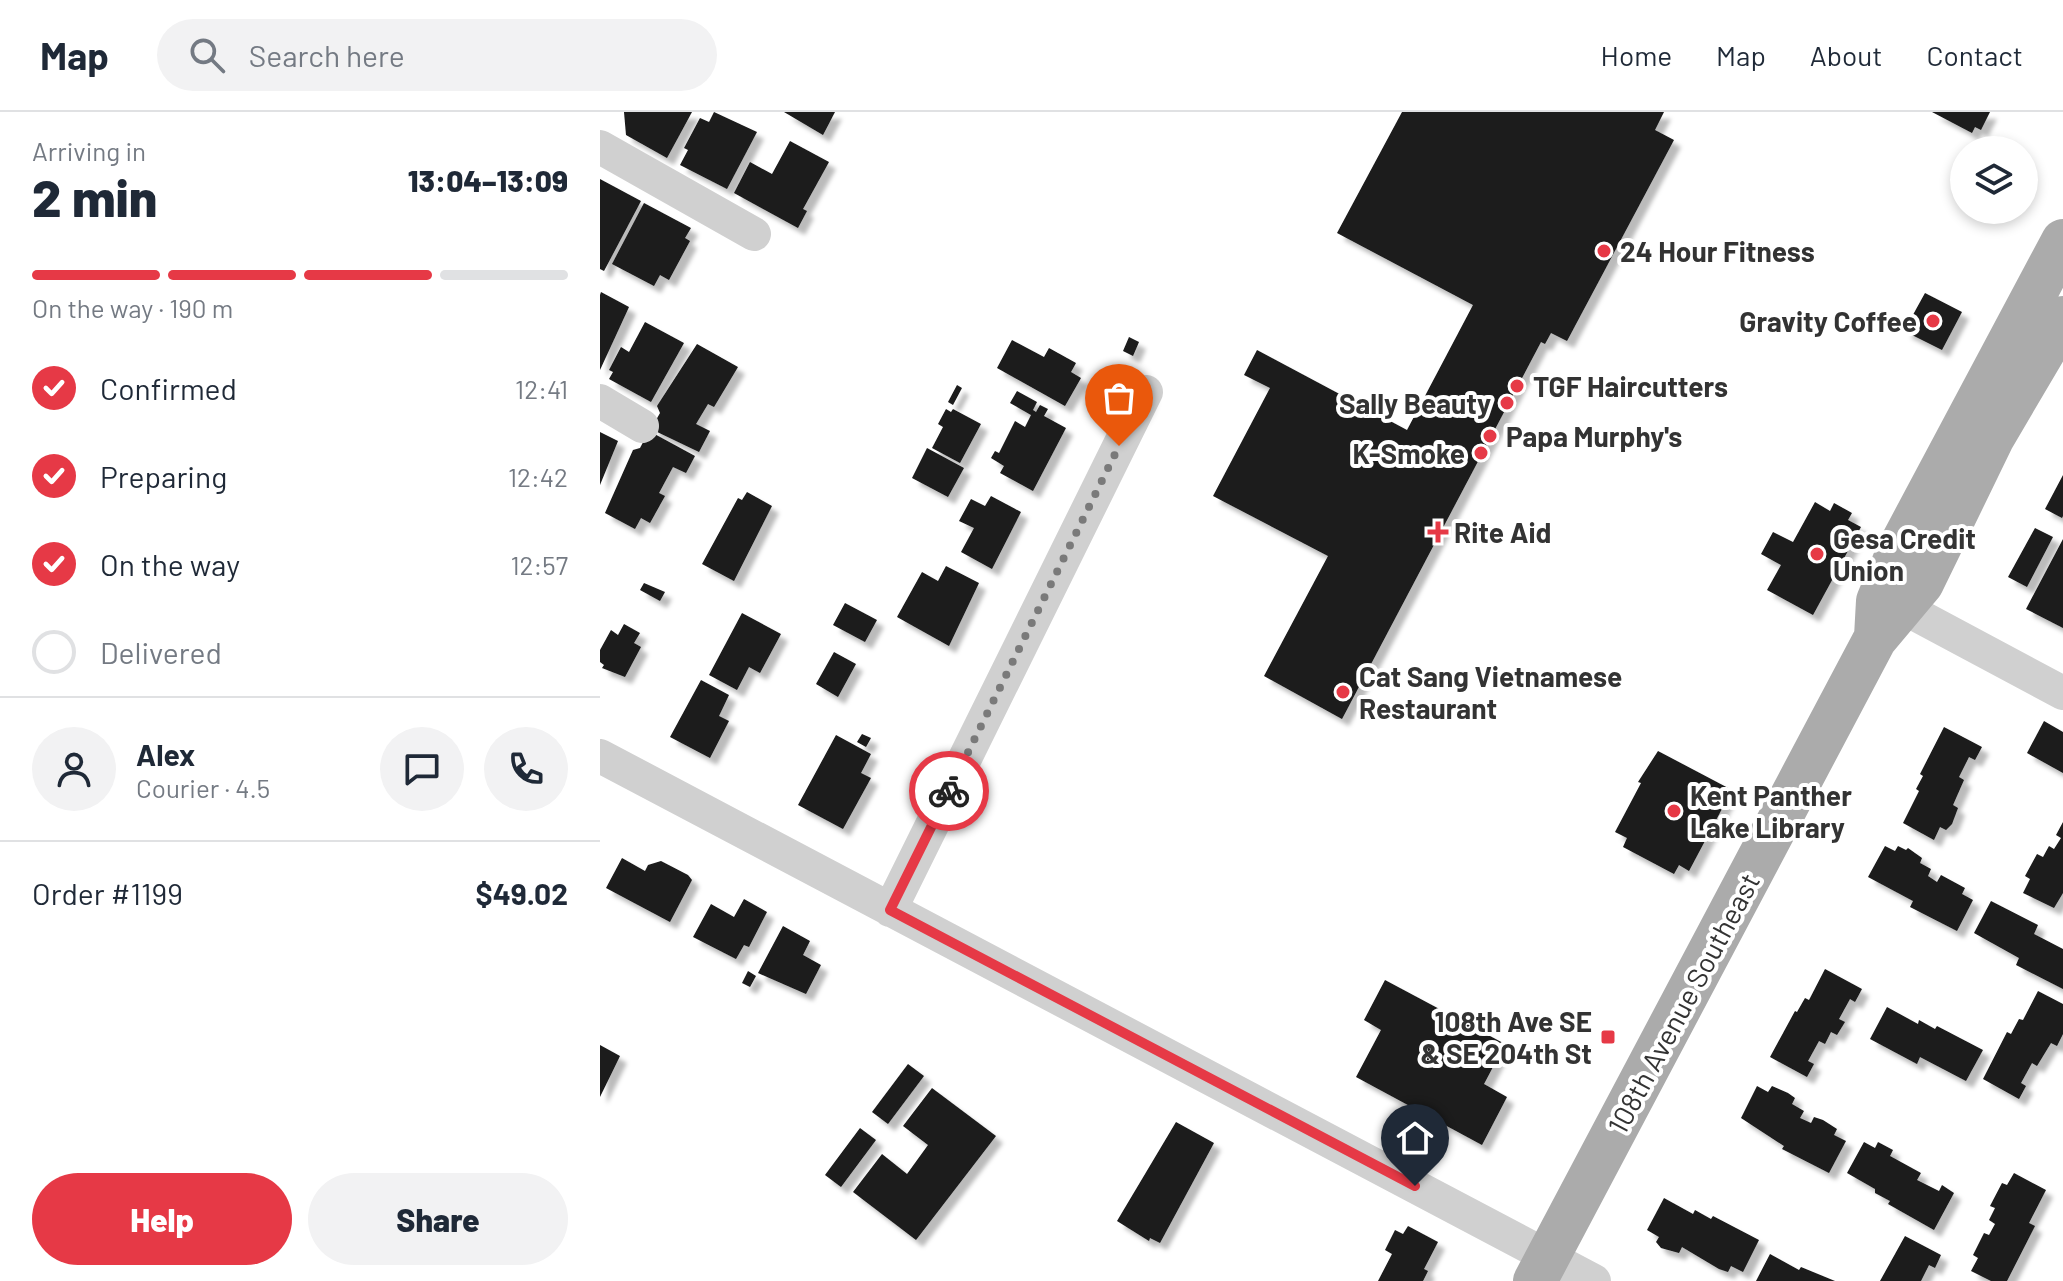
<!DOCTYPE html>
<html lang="en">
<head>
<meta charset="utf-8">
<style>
  :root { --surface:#fff; --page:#f2f2f3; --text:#1f2937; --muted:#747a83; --line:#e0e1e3; --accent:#e63946 }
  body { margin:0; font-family:Barlow,sans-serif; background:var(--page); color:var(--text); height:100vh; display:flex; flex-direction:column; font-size:30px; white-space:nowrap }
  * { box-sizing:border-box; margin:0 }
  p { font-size:26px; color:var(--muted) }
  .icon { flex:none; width:44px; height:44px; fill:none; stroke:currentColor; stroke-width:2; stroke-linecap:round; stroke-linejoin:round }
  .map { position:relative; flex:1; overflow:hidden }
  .side { display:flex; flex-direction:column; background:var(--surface); width:600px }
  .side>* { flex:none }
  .controls { position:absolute; left:1350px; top:24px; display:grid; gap:16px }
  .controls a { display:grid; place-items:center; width:88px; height:88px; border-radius:50%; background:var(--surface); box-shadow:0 4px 12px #0003; font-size:40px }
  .pin { position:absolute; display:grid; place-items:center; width:68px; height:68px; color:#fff; margin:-82px -34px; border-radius:50% 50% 50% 0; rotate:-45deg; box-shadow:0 0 8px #0007 }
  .pin .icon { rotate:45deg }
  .courier { position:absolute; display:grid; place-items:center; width:80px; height:80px; margin:-40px; border:6px solid #e63946; border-radius:50%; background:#fff; color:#222; box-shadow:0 2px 10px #0007 }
  .headline em { font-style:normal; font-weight:800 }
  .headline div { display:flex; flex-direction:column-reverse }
  .headline { display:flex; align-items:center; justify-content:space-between; height:136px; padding:0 32px }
  h1 { font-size:52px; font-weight:800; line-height:60px }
  .bar { display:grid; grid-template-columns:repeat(4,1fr); gap:12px 8px; align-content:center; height:96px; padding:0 32px }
  .bar i { height:10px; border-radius:6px; background:var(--line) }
  .bar .active { background:var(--accent) }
  .bar p { grid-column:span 4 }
  .line { display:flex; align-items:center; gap:20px; padding:0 32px; border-top:2px solid var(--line) }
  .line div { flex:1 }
  .round { display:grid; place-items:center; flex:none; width:84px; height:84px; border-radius:42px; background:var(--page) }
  ol { padding:0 32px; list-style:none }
  li { display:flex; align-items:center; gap:24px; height:88px }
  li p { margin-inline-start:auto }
  li .icon { padding:8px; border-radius:50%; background:var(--accent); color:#fff; stroke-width:4 }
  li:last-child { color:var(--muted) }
  li i { width:44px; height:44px; border:4px solid var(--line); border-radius:50% }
  .button { display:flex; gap:16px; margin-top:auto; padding:16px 32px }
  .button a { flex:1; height:92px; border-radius:48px; background:var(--accent); color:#fff; font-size:32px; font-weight:800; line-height:92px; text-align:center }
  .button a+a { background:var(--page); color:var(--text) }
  header { display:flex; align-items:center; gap:48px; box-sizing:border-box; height:112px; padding:0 40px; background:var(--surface); border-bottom:2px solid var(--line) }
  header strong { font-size:38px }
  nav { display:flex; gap:44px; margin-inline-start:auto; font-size:28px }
  .search { width:560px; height:72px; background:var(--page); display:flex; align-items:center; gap:20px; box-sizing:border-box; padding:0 28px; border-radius:44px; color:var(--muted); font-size:30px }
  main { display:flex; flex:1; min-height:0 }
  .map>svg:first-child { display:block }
  .building { fill:#1a1a1a; filter:url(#shadow) }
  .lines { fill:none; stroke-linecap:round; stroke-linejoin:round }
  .minor { stroke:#d0d0d0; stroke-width:34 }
  .major { stroke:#ababab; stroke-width:44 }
  .done { stroke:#7a7a7a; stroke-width:8; stroke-dasharray:0 14.4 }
  .route { stroke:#e63946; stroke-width:10 }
  .poi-dot { fill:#e63946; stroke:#fff; stroke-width:3 }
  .labels { text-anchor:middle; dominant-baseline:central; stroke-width:8; stroke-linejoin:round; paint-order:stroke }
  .poi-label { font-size:28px; font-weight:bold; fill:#333; stroke:#fff; text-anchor:start }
  .street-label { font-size:28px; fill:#333; stroke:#fff }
</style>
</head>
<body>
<header>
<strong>Map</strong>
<div class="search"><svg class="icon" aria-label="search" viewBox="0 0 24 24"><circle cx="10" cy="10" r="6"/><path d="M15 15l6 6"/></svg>Search here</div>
<nav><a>Home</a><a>Map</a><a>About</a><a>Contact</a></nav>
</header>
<main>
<section class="side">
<div class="headline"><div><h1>2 min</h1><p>Arriving in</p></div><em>13:04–13:09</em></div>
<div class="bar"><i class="active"></i><i class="active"></i><i class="active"></i><i></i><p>On the way · 190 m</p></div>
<ol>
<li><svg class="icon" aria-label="check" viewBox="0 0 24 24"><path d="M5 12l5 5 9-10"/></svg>Confirmed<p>12:41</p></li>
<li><svg class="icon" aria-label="check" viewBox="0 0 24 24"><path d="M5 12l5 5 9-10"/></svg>Preparing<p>12:42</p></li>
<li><svg class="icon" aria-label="check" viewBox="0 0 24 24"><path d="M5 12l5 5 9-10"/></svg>On the way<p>12:57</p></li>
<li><i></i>Delivered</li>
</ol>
<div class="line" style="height:144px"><a class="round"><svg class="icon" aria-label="person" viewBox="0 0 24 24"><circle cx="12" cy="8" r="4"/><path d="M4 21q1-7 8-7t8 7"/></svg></a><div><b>Alex</b><p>Courier · 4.5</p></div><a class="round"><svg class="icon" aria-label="chat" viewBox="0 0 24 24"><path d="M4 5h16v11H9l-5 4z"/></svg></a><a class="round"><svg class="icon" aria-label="phone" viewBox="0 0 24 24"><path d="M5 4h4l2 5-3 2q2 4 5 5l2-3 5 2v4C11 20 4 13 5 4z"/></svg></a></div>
<div class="line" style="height:104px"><div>Order #1199</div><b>$49.02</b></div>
<div class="button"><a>Help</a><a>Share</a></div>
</section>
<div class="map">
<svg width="1463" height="1169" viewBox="0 0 1463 1169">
  <defs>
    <filter id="shadow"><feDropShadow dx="7" dy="7" stdDeviation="2" flood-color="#0004"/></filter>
  </defs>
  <rect width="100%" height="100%" fill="#fff"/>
  <path class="building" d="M24 0H92L67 46 26 23Z
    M114 0 157 20 127 77 80 53 88 38 84 36 100 6 109 10Z
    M184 0H235L223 23Z
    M802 0H1064L1055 18 1074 28 967 229 951 221 945 232 941 230 742 607 664 564 728 444 613 384 670 276 644 263 657 238 807 318 873 193 737 121Z
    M1332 0H1390L1381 18 1375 15 1372 21Z
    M190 29 229 50 203 97 207 99 198 116 134 81 150 50 172 62Z
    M0 67 41 89 4 159 0 157Z
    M44 91 91 116 85 126 90 129 69 168 60 163 54 174 12 152Z
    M1 180 29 195 0 258V183Z
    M1325 181 1362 200 1342 238 1304 219Z
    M45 210 84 231 51 290 9 267 13 260 9 258 21 235 29 240Z
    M529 225 539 230 533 244 523 239Z
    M412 228 444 245 449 236 476 251 471 260 481 266 465 294 397 256Z
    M97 232 138 255 114 295 108 292 96 312 110 319 99 340 51 317 60 301 57 294Z
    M357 273 362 276 353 293 348 290Z
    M417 279 437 290 433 298 436 300 440 293 448 297 444 304 466 316 433 379 400 361 404 354 391 346 395 339 399 341 415 309 425 315 431 303 410 291Z
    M346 297 351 300 353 297 381 312 360 351 332 336 343 315 338 312Z
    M49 319 95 344 86 361 73 355 59 381 65 384 50 411 41 406 35 417 5 401 33 338 40 336Z
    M0 320 18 329 0 373Z
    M327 336 364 356 348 385 312 366Z
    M1463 363V404L1462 406 1445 397Z
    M147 380 172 394 134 469 102 452 138 386 142 388Z
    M391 384 421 400 392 457 361 440 374 416 359 409 371 387 385 394Z
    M1215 390 1230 399 1234 391 1252 401 1248 408 1261 415 1213 503 1167 478 1181 453 1161 442 1173 420 1193 430Z
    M1435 416 1453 425 1427 475 1408 465Z
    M1463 427V516L1426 497Z
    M346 454 379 471 349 534 297 505 322 460 338 469Z
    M44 471 65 480 60 489 40 478Z
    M245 491 277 508 265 530 233 513Z
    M142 501 181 522 160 561 149 555 137 578 109 563Z
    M24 512 40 521 34 531 41 535 25 565 2 556 4 553 0 550V538L11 518 18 523Z
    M234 540 256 552 238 585 216 572Z
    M101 568 129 583 119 604 129 609 110 646 70 625Z
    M1444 609 1463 620V661L1427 641Z
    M1344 615 1382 635 1375 648 1369 645 1359 665 1364 668 1353 693 1358 696 1352 712 1346 718 1340 715 1334 728 1303 711 1319 679 1316 677 1323 664 1320 662Z
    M262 622 271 626 266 635 257 630Z
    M236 623 271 642 261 661 271 666 243 717 198 693Z
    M1058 639 1132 678 1089 759 1079 753 1074 762 1023 735 1027 726 1015 720 1041 671 1038 670Z
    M1463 710V781L1454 796 1423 781 1430 767 1425 764 1437 742 1443 745 1449 734 1454 737 1461 726 1456 723Z
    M1285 734 1295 739 1298 734 1306 738 1308 736 1322 746 1320 751 1331 757 1328 764 1337 770 1341 763 1365 776 1362 782 1373 788 1357 819 1310 795 1313 789 1268 765Z
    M22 746 45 759 48 753 61 749 88 763 92 768 70 810 6 776Z
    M144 787 167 800 149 835 144 833 136 847 93 825 111 792 134 805Z
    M1391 789 1438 813 1434 822 1463 837V877L1416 853 1419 846 1374 821Z
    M183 814 210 829 203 843 221 853 206 882 158 861Z
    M1225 857 1262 877 1255 890 1250 887 1239 907 1245 910 1237 923 1231 920 1225 932 1219 929 1208 949 1214 952 1207 965 1170 945 1195 899 1197 900 1205 886 1209 888Z
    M148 859 156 864 150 875 142 871Z
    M785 868 905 932 884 972 907 985 882 1033 756 965 781 918 764 908Z
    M1438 879 1463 892V922L1457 934 1451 931 1437 954 1432 951 1421 971 1426 974 1419 987 1383 967 1407 920 1411 922 1419 907 1423 908Z
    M1287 895 1318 912 1319 908 1335 917 1337 914 1383 938 1366 969 1320 945 1317 952 1270 927Z
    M0 933 20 944 0 985Z
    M308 952 324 964 288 1012 272 1000Z
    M1157 974 1168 980 1172 974 1188 981 1195 986 1192 992 1204 999 1200 1006 1211 1011 1214 1005 1223 1008 1237 1017 1234 1023 1246 1029 1229 1061 1182 1037 1184 1034 1141 1006Z
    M332 976 396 1024 316 1128 253 1080 282 1042 307 1062 328 1033 303 1014Z
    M576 1010 614 1031 560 1131 550 1126 549 1129 517 1109Z
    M260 1016 276 1028 241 1075 225 1063Z
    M1264 1030 1275 1036 1278 1030 1293 1038 1290 1044 1321 1061 1317 1068 1339 1079 1342 1073 1354 1081 1334 1118 1288 1092 1290 1089 1275 1081V1077L1247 1061Z
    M1414 1061 1446 1078 1429 1111 1435 1114 1407 1169H1391L1371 1159 1378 1146 1373 1143 1384 1121 1389 1123 1395 1112 1389 1108 1395 1096 1390 1094 1402 1071 1407 1073Z
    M1064 1086 1093 1102 1095 1098 1111 1107 1113 1104 1159 1128 1143 1160 1131 1154 1128 1160 1119 1157 1082 1135 1079 1141 1061 1136 1056 1130 1059 1125 1047 1118Z
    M808 1114 838 1130 824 1157 828 1159 823 1169H778L792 1142 785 1138 795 1118 803 1122Z
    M1305 1124 1341 1143 1335 1156 1329 1153 1321 1169H1280Z
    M1170 1142 1199 1158 1201 1155 1235 1169H1156Z"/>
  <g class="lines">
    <path class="minor" d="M0 35 154 122
      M0 289 42 314
      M1304 496 1463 581
      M0 644 994 1169
      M290 798 546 280"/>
    <path class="major" d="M1276 525 1278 489 1300 435 1463 129
      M935 1169 1275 527 1322 471 1393 325 1463 206"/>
  </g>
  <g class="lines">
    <path class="done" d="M349 679 519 334"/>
    <path class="route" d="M349 679 290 798 815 1074"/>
  </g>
  <g class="poi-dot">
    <circle cx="1004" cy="139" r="8"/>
    <circle cx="1333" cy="209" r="8"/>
    <circle cx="917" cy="274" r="8"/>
    <circle cx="907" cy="291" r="8"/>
    <circle cx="890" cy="324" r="8"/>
    <circle cx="881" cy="341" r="8"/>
    <path d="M834 408h8v8h8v8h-8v8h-8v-8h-8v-8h8z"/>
    <circle cx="1217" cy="442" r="8"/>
    <circle cx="743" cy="580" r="8"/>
    <circle cx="1074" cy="699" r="8"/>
    <rect x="1000" y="917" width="16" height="16" rx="4"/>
  </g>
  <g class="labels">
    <g class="poi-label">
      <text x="1020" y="139">24 Hour Fitness</text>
      <text x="1317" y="209" text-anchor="end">Gravity Coffee</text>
      <text x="933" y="274">TGF Haircutters</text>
      <text x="891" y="291" text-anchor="end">Sally Beauty</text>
      <text x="906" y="324">Papa Murphy's</text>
      <text x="865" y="341" text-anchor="end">K-Smoke</text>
      <text x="854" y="420">Rite Aid</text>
      <text x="1233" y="426">Gesa Credit<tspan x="1233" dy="32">Union</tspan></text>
      <text x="759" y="564">Cat Sang Vietnamese<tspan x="759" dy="32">Restaurant</tspan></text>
      <text x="1090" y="683">Kent Panther<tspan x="1090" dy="32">Lake Library</tspan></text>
      <text x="992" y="909" text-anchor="end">108th Ave SE<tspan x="992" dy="32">&amp; SE 204th St</tspan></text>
    </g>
    <g class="street-label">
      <text transform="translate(1083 891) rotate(-62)">108th Avenue Southeast</text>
    </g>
  </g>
</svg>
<div class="controls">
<a><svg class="icon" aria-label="layers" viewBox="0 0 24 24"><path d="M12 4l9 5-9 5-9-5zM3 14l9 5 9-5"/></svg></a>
</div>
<div class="pin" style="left:519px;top:334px;background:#ea580c"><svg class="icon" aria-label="bag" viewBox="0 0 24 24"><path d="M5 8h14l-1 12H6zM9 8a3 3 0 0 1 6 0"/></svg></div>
<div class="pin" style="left:815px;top:1074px;background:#1f2937"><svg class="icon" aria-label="home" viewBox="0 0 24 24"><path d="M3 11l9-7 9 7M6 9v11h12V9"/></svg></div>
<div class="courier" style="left:349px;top:679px"><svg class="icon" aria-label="bike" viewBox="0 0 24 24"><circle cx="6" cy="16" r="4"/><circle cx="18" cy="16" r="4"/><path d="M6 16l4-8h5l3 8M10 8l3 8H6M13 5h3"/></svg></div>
</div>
</main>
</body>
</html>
